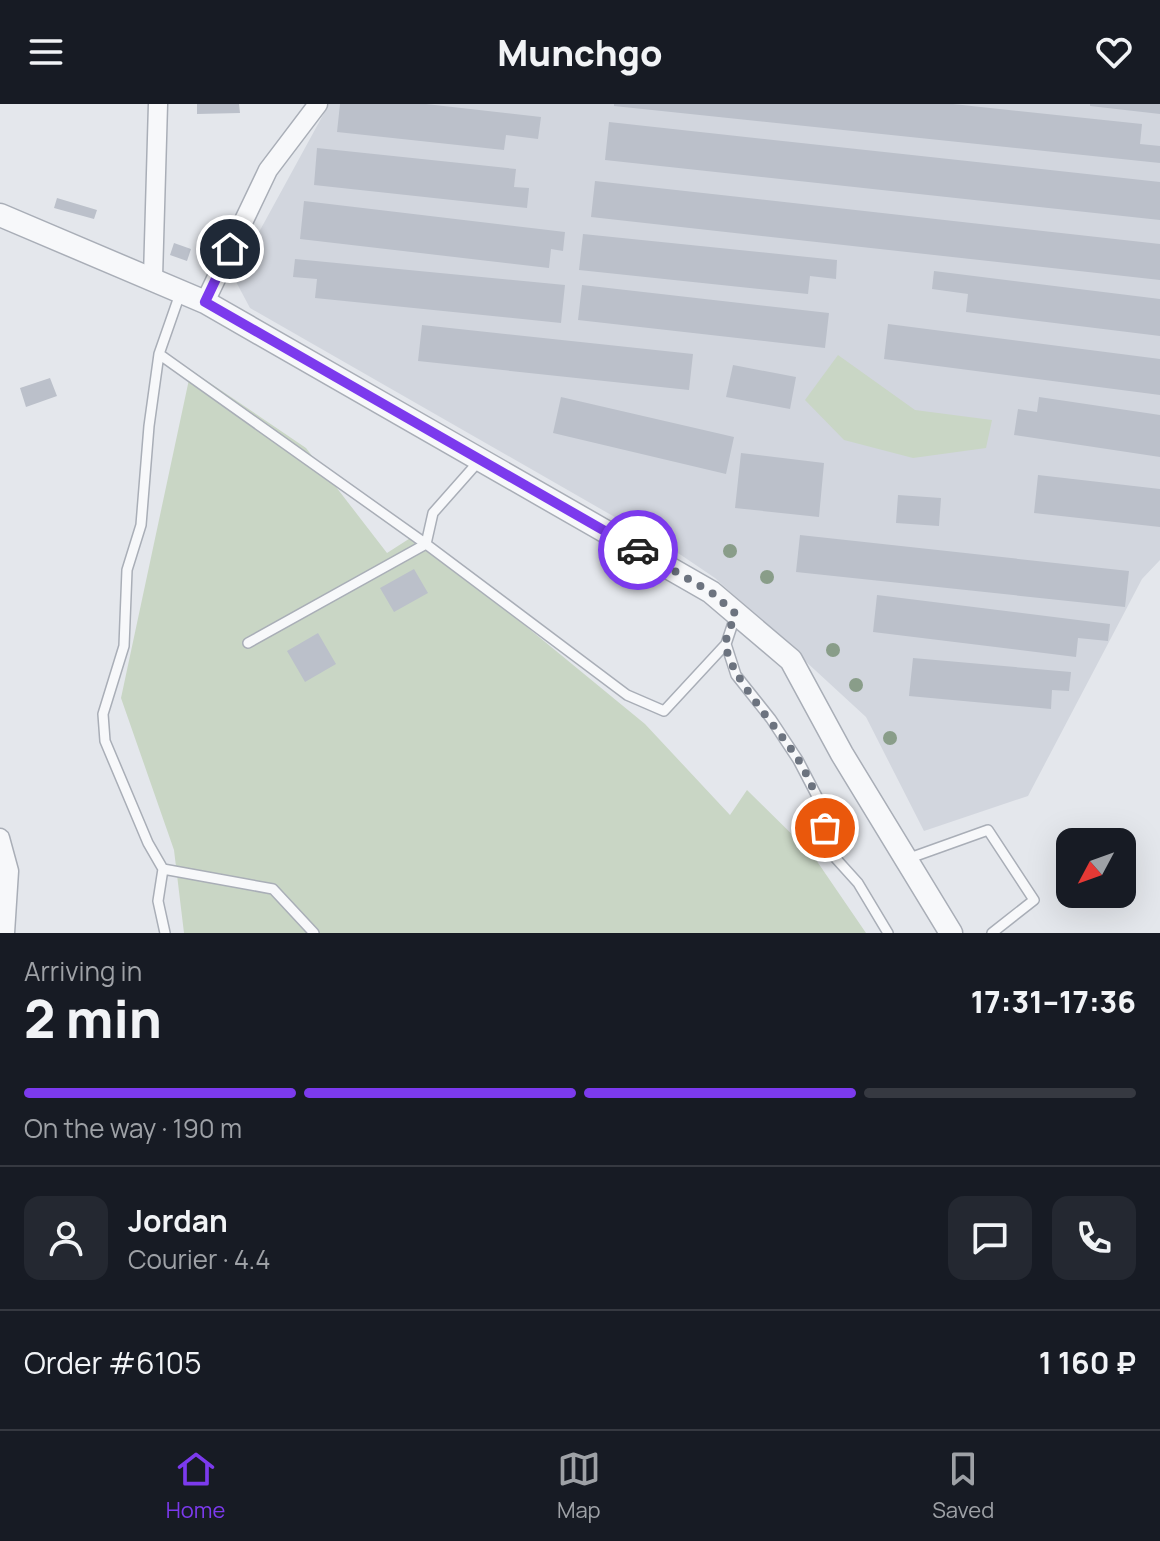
<!DOCTYPE html>
<html lang="en">
<head>
<meta charset="utf-8">
<style>
  :root { --surface:#171b24; --page:#242831; --text:#f1f3f6; --muted:#9ea1a6; --line:#363941; --accent:#7c3aed }
  body { margin:0; font-family:Manrope,sans-serif; background:var(--page); color:var(--text); height:100vh; display:flex; flex-direction:column; font-size:30px; white-space:nowrap }
  * { box-sizing:border-box; margin:0 }
  p { font-size:26px; color:var(--muted) }
  .icon { flex:none; width:44px; height:44px; fill:none; stroke:currentColor; stroke-width:2; stroke-linecap:round; stroke-linejoin:round }
  .map { position:relative; height:829px; overflow:hidden }
  .panel { display:flex; flex-direction:column; background:var(--surface); flex:1 }
  .panel>* { flex:none }
  .needle { width:52px; rotate:229deg }
  .buttons { position:absolute; left:1056px; top:724px; display:grid; gap:16px }
  .buttons a { display:grid; place-items:center; width:80px; height:80px; border-radius:16px; background:var(--surface); box-shadow:0 8px 32px #0002; font-size:40px }
  .pin { position:absolute; display:grid; place-items:center; width:68px; height:68px; color:#fff; margin:-34px; border:4px solid #fff; border-radius:50%; box-shadow:0 2px 8px #0007 }
  .courier { position:absolute; display:grid; place-items:center; width:80px; height:80px; margin:-40px; border:6px solid #7c3aed; border-radius:50%; background:#fff; color:#222; box-shadow:0 2px 10px #0007 }
  .overview em { font-style:normal; font-weight:800 }
  .overview div { display:flex; flex-direction:column-reverse }
  .overview { display:flex; align-items:center; justify-content:space-between; height:136px; padding:0 24px }
  h1 { font-size:52px; font-weight:800; line-height:60px }
  .bar { display:grid; grid-template-columns:repeat(4,1fr); gap:12px 8px; align-content:center; height:96px; padding:0 24px }
  .bar i { height:10px; border-radius:6px; background:var(--line) }
  .bar .active { background:var(--accent) }
  .bar p { grid-column:span 4 }
  .line { display:flex; align-items:center; gap:20px; padding:0 24px; border-top:2px solid var(--line) }
  .line div { flex:1 }
  .round { display:grid; place-items:center; flex:none; width:84px; height:84px; border-radius:16px; background:var(--page) }
  header { display:flex; justify-content:space-between; align-items:center; height:104px; padding:0 24px; background:var(--surface); font-size:36px; font-weight:800 }
  .dock { display:flex; justify-content:space-around; align-items:center; height:112px; border-top:2px solid var(--line); background:var(--surface); font-size:22px; color:var(--muted) }
  .dock a { display:grid; justify-items:center; gap:4px }
  .dock .active { color:var(--accent) }
  .map>svg:first-child { display:block }
  .built { fill:#d2d6de }
  .green { fill:#c9d6c5 }
  .building { fill:#bbc0ca }
  .lines { fill:none; stroke-linecap:round; stroke-linejoin:round }
  .service-casing { stroke:#a9aeb7; stroke-width:12 }
  .minor-casing { stroke:#a9aeb7; stroke-width:21 }
  .tertiary-casing { stroke:#a9aeb7; stroke-width:25 }
  .service { stroke:#f7f8fa; stroke-width:9 }
  .minor { stroke:#f7f8fa; stroke-width:18 }
  .tertiary { stroke:#f7f8fa; stroke-width:22 }
  .tree { fill:#899d89 }
  .done { stroke:#6c737f; stroke-width:8; stroke-dasharray:0 14.4 }
  .route { stroke:#7c3aed; stroke-width:10 }
</style>
</head>
<body>
<header><svg class="icon" aria-label="menu" viewBox="0 0 24 24"><path d="M4 6h16M4 12h16M4 18h16"/></svg>Munchgo<svg class="icon" aria-label="heart" viewBox="0 0 24 24"><path d="M12 20l-8-8c-3-5 5-10 8-4 3-6 11-1 8 4z"/></svg></header>
<div class="map">
<svg width="1160" height="829" viewBox="0 0 1160 829">
  <rect width="100%" height="100%" fill="#e4e7ec"/>
  <path class="built" d="M329 0H1160V456L1142 475 1028 692 924 727 866 613 715 474 681 451 250 204 234 174Z"/>
  <path class="green" d="M838 251 915 306 992 316 986 344 913 354 844 336 805 296Z
    M191 266 306 344 387 449 415 431 645 620 730 711 747 686 812 750 866 829H184L174 746 121 594Z"/>
  <path class="building" d="M197 0H239L240 9 197 10Z
    M340 0H426L541 13 538 35 506 31 504 46 337 28Z
    M614 0H953L1142 20 1140 40 1160 42V59L614 2Z
    M1090 0H1160V10L1090 2Z
    M609 18 1160 78V116L605 56Z
    M317 44 516 65 514 83 529 84 527 104 314 81Z
    M595 77 1160 140V176L591 113Z
    M57 94 97 106 94 115 54 104Z
    M304 97 565 128 563 147 551 145 549 164 300 135Z
    M583 130 837 156 836 175 810 172 808 190 579 166Z
    M174 139 191 145 187 157 170 151Z
    M295 155 565 181 561 219 315 194 317 175 293 173Z
    M934 167 1160 195V232L966 208 968 190 932 185Z
    M582 181 829 209 825 244 578 216Z
    M888 220 1160 255V291L884 255Z
    M422 221 693 250 689 286 418 257Z
    M733 261 796 273 790 305 726 293Z
    M50 274 57 292 26 303 20 284Z
    M561 293 734 333 726 370 553 329Z
    M1039 293 1160 311V353L1014 331 1018 305 1037 308Z
    M741 349 824 359 819 413 735 404Z
    M1038 371 1160 385V423L1034 409Z
    M898 391 941 394 939 422 896 419Z
    M800 431 1129 467 1125 503 796 468Z
    M414 465 428 489 394 508 380 484Z
    M877 491 1110 520 1108 537 1078 534 1076 553 873 528Z
    M318 529 336 560 305 578 287 547Z
    M913 554 1071 568 1069 587 1052 586 1051 605 909 592Z"/>
  <g class="lines">
    <g class="service-casing">
      <path id="service" d="M181 187 159 250 149 322 141 421 127 466 124 542 103 610 105 637 148 739 163 765 273 785 314 829
        M159 250 426 440 248 539
        M479 357 433 409 426 440 627 591 664 607 726 540
        M736 510 726 540 736 571 771 615 798 656 821 700 830 748 858 779 888 829
        M907 755 988 726 1034 796 992 829
        M163 765 158 797 165 829"/>
    </g>
    <g class="minor-casing">
      <path id="minor" d="M153 173 158 0
        M205 198 268 66 318 0
        M0 734 9 767 5 829"/>
    </g>
    <g class="tertiary-casing">
      <path id="tertiary" d="M0 111 205 198 711 488 791 556 842 650 951 829"/>
    </g>
    <use href="#service" class="service"/>
    <use href="#minor" class="minor"/>
    <use href="#tertiary" class="tertiary"/>
  </g>
  <g class="tree">
    <circle cx="730" cy="447" r="7"/>
    <circle cx="767" cy="473" r="7"/>
    <circle cx="833" cy="546" r="7"/>
    <circle cx="856" cy="581" r="7"/>
    <circle cx="890" cy="634" r="7"/>
  </g>
  <g class="lines">
    <path class="done" d="M638 446 711 488 736 510C733 518 726 530 726 539 725 567 781 628 798 655 811 677 820 699 825 724"/>
    <path class="route" d="M230 145 205 198 638 446"/>
  </g>
</svg>
<div class="buttons">
<a><svg class="needle" viewBox="-14 -14 28 28"><path d="M0-13l5 13h-10z" fill="#e53935"/><path d="M0 13l5-13h-10z" fill="#9ea1a6"/></svg></a>
</div>
<div class="pin" style="left:825px;top:724px;background:#ea580c"><svg class="icon" aria-label="bag" viewBox="0 0 24 24"><path d="M5 8h14l-1 12H6zM9 8a3 3 0 0 1 6 0"/></svg></div>
<div class="pin" style="left:230px;top:145px;background:#1f2937"><svg class="icon" aria-label="home" viewBox="0 0 24 24"><path d="M3 11l9-7 9 7M6 9v11h12V9"/></svg></div>
<div class="courier" style="left:638px;top:446px"><svg class="icon" aria-label="car" viewBox="0 0 24 24"><path d="M5 17H2v-5l4-1 3-4h7l3 4 3 1v5h-3M9 17h6M6 11h13"/><circle cx="7" cy="17" r="2"/><circle cx="17" cy="17" r="2"/></svg></div>
</div>
<section class="panel">
<div class="overview"><div><h1>2 min</h1><p>Arriving in</p></div><em>17:31–17:36</em></div>
<div class="bar"><i class="active"></i><i class="active"></i><i class="active"></i><i></i><p>On the way · 190 m</p></div>
<div class="line" style="height:144px"><a class="round"><svg class="icon" aria-label="person" viewBox="0 0 24 24"><circle cx="12" cy="8" r="4"/><path d="M4 21q1-7 8-7t8 7"/></svg></a><div><b>Jordan</b><p>Courier · 4.4</p></div><a class="round"><svg class="icon" aria-label="chat" viewBox="0 0 24 24"><path d="M4 5h16v11H9l-5 4z"/></svg></a><a class="round"><svg class="icon" aria-label="phone" viewBox="0 0 24 24"><path d="M5 4h4l2 5-3 2q2 4 5 5l2-3 5 2v4C11 20 4 13 5 4z"/></svg></a></div>
<div class="line" style="height:104px"><div>Order #6105</div><b>1 160 ₽</b></div>
</section>
<nav class="dock">
<a class="active"><svg class="icon" aria-label="home" viewBox="0 0 24 24"><path d="M3 11l9-7 9 7M6 9v11h12V9"/></svg>Home</a>
<a><svg class="icon" aria-label="map" viewBox="0 0 24 24"><path d="M3 6l6-2 6 2 6-2v14l-6 2-6-2-6 2zM9 4v14M15 6v14"/></svg>Map</a>
<a><svg class="icon" aria-label="saved" viewBox="0 0 24 24"><path d="M7 4h10v16l-5-4-5 4z"/></svg>Saved</a>
</nav>
</body>
</html>
